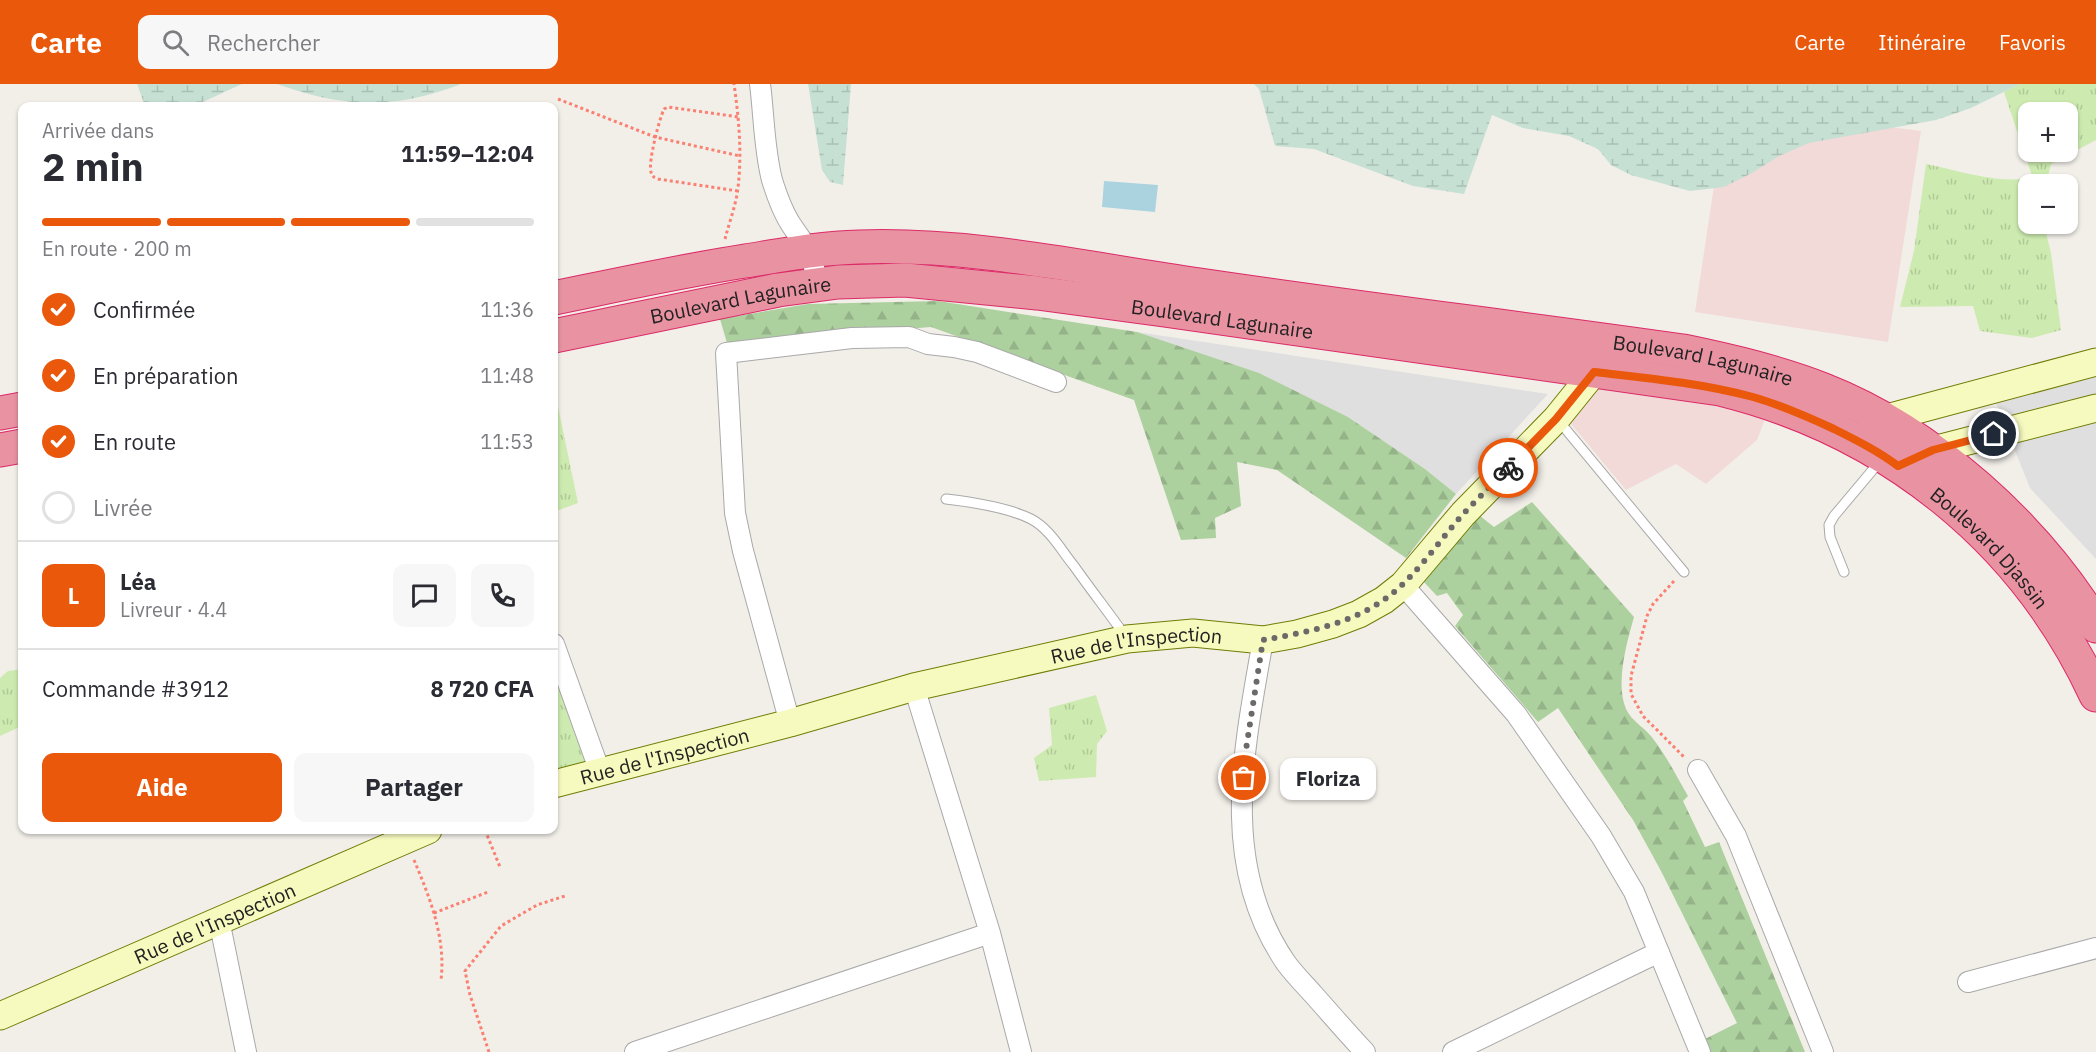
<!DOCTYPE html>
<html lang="fr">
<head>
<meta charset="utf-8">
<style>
  :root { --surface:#fff; --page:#f7f7f7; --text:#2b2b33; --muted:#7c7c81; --line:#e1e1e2; --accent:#ea580c }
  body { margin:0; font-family:"IBM Plex Sans",sans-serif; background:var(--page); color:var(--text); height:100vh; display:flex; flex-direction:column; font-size:22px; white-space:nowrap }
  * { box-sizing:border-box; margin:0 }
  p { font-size:20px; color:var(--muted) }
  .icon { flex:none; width:33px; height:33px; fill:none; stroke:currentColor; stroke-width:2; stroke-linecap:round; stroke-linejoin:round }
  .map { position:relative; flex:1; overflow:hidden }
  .panel { position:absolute; left:18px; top:18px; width:540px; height:732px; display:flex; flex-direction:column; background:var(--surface); border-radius:12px; box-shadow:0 2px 4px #0004 }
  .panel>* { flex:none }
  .controls { position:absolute; left:2018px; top:18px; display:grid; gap:12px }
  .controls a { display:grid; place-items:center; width:60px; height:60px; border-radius:12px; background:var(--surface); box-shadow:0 2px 4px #0004; font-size:30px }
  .pin { position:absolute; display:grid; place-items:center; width:51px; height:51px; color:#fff; margin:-26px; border:3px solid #fff; border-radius:50%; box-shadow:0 2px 6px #0007 }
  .courier { position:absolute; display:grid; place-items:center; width:60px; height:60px; margin:-30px; border:4px solid #ea580c; border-radius:50%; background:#fff; color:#222; box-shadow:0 2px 8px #0007 }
  .bubble { position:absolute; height:42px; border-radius:12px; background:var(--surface); box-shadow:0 2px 4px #0004; font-size:20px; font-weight:700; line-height:42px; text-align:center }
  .summary em { font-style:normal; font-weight:700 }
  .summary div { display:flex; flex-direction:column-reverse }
  .summary { display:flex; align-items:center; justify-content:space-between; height:102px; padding:0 24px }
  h1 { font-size:39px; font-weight:700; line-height:45px }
  .bar { display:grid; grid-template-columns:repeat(4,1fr); gap:9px 6px; align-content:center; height:72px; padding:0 24px }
  .bar i { height:8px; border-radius:4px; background:var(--line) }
  .bar .on { background:var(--accent) }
  .bar p { grid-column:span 4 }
  .line { display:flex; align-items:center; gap:15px; padding:0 24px; border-top:2px solid var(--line) }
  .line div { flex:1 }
  .round { display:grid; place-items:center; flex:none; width:63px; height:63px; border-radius:12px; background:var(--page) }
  ol { padding:0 24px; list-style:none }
  li { display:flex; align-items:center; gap:18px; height:66px }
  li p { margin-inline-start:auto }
  li .icon { padding:6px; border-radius:50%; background:var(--accent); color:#fff; stroke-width:4 }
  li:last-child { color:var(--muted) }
  li i { width:33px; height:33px; border:3px solid var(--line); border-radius:50% }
  .primary-button { display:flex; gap:12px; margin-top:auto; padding:12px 24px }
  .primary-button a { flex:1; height:69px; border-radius:12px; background:var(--accent); color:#fff; font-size:24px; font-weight:700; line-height:69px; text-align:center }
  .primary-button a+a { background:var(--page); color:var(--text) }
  header { display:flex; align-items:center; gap:36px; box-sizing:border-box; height:84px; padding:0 30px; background:var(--accent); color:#fff }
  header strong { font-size:28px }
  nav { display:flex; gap:33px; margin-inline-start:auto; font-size:21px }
  .search { width:420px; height:54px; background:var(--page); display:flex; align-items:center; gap:15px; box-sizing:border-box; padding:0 21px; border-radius:12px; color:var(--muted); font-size:22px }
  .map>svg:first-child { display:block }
  .residential { fill:#e0dfdf }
  .commercial { fill:#f2dad9 }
  .grass { fill:url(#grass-tufts); fill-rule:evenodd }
  .forest { fill:url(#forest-firs) }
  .wetland { fill:url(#wetland-marsh) }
  .water { fill:#aad3df }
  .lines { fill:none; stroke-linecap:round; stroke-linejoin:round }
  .lane-casing { stroke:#a9a9a9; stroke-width:11 }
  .street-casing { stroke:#a9a9a9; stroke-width:22 }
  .secondary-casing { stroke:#707d05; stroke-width:29 }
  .highway-casing { stroke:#dc2a67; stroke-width:35 }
  .path { stroke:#fa8072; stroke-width:3; stroke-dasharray:3 3; stroke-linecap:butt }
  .lane { stroke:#fff; stroke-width:9 }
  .street { stroke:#fff; stroke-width:20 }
  .secondary { stroke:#f7fabf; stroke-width:27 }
  .highway { stroke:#e892a2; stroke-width:33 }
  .done { stroke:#6b6a68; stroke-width:6; stroke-dasharray:0 10.8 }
  .route { stroke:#ea580c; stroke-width:8 }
  .labels { text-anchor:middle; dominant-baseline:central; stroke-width:4.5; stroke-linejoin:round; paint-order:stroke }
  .street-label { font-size:20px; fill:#222; stroke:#fff }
</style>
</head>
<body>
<header>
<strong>Carte</strong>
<div class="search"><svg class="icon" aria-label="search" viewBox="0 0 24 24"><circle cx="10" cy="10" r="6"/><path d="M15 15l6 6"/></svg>Rechercher</div>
<nav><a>Carte</a><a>Itinéraire</a><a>Favoris</a></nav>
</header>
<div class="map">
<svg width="2096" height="968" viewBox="0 0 2096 968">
  <defs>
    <pattern id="grass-tufts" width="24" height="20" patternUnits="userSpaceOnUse" patternTransform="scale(1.5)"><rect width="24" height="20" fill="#cdebb0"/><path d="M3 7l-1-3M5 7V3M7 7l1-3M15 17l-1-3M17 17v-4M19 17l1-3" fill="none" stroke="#b0c997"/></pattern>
    <pattern id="forest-firs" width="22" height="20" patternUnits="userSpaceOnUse" patternTransform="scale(1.5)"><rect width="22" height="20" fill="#add19e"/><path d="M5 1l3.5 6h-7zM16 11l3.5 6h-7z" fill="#95b388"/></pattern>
    <pattern id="wetland-marsh" width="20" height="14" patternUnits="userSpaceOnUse" patternTransform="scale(1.5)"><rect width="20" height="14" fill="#c6e0d4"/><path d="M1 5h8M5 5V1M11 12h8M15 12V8" fill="none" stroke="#aac0b6"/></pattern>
  </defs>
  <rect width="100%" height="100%" fill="#f2efe9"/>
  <path class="residential" d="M1137 248 1548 310 1456 410 1425 385 1348 333Z
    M2096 287V475L2030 404 1992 309Z"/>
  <path class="commercial" d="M1726 22 1921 47 1888 258 1695 228Z
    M1595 297 1767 330 1757 356 1706 400 1676 380 1626 406 1566 334Z"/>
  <path class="grass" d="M2020 0H2096V56L2051 80 2046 100H2028V140H2044L2051 169 2061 246 2032 254 1980 247 1973 222 1900 223 1914 167 1926 80C1953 85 2007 103 2032 92L2004 8ZM2067 28V68H2028V28Z
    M554 303 578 419 554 428Z
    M22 585V642L0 652V594L8 587Z
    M554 594H565L593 670 579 685 554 692Z
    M1096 611 1107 647 1097 660 1096 693 1039 697 1034 674 1052 661 1049 624Z"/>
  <path class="forest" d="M938 217 1137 248 1259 289 1348 333 1425 385 1456 410 1406 474 1277 386 1237 378 1241 422 1215 434 1216 454 1181 456 1134 316 931 243 727 259 720 235 808 220Z
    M1532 418 1634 533C1627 558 1615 599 1626 625 1632 638 1646 644 1654 656 1667 673 1677 693 1688 712L1683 717 1705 763 1719 758 1805 968H1710L1705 955 1737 939 1661 787 1633 736 1558 624 1538 638 1455 542 1463 531 1447 509 1437 512 1423 497 1479 431 1494 443Z"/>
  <path class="wetland" d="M137 0H242L194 22H145Z
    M277 0H461C394 26 343 24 277 0Z
    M808 0H851L843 101 830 98 822 86Z
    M1254 0H2020L1971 24 1936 36 1809 59 1779 72 1752 89 1724 103 1690 107 1631 91 1611 81 1598 65 1569 52 1523 44 1492 31 1464 110 1413 102 1314 65 1275 62 1259 5Z"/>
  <path class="water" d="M1104 97 1158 101 1155 128 1102 123Z"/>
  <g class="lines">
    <g class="lane-casing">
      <path id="lane" d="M1558 336 1684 488
        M946 415C972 418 1007 423 1031 435 1050 445 1061 466 1074 482 1091 506 1109 529 1126 553
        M1844 488 1830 453 1829 441 1834 432 1881 376"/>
    </g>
    <g class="street-casing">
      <path id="street" d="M760 0C764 31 764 65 772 96 777 112 783 129 792 142 807 165 817 170 814 200
        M1403 501 1516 630 1601 752 1634 808 1700 968
        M1263 556C1244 665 1218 780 1286 879 1294 890 1304 900 1313 910 1330 929 1347 949 1365 968
        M554 560 600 688
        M914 603 990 849 1021 968
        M790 639 743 467 735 429 726 269 852 254 909 253 928 260 954 263 977 268 1056 298
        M1698 686 1736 752 1823 968
        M219 836 246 968
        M1968 898 2096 864
        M635 968 990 849
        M1453 968 1659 868"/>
    </g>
    <g class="secondary-casing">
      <g id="secondary">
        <path d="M1872 341 1883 335 2096 278"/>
        <path d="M1918 373 1933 366 2096 324"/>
        <path id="s1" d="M554 700 790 639 914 603 1127 555 1193 549 1263 556 1297 550 1333 540 1359 530 1384 516 1403 501 1463 430 1556 335 1594 288 1600 272"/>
        <path id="s2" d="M0 932 428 746"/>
      </g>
    </g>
    <g class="highway-casing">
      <g id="highway">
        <path id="s3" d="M554 214C617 201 681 187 745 177 783 171 820 164 859 163 973 159 1087 185 1200 201 1361 225 1522 244 1683 267 1731 277 1778 288 1824 306 1931 348 2037 444 2096 542"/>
        <path id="s4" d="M554 252 778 206 838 198 905 196 1037 209 1164 226 1720 305C1887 346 2023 454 2096 611"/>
        <path d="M0 329 22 325"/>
        <path d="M0 366 22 362"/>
      </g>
    </g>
    <path class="path" d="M558 15 655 53 740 72
      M738 107 658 95C654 93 652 93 651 88 648 78 659 36 664 25L668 23 739 33
      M725 155C729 139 736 121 738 104 742 69 739 35 734 0
      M1674 497 1653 520 1647 532 1631 592V610L1643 632 1685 674
      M485 746 500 783
      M414 776C430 814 446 854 441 896
      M434 829 488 808
      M489 968 470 911 465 887 501 842 537 821 565 812"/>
    <use href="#lane" class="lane"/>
    <use href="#street" class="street"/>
    <use href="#secondary" class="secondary"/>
    <use href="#highway" class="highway"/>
  </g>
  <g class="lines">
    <path class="done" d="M1244 694 1245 672 1263 556C1304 549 1350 540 1385 515 1413 495 1434 464 1457 437 1473 419 1491 402 1508 384"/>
    <path class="route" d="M1508 384 1556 335 1594 288C1647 294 1701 299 1753 313 1781 321 1808 333 1834 345 1856 356 1878 367 1898 382L1933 366 1994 350"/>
  </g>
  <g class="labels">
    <g class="street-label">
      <text stroke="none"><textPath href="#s4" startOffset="190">Boulevard Lagunaire</textPath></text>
      <text stroke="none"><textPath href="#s4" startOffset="676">Boulevard Lagunaire</textPath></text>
      <text stroke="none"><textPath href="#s3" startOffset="1162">Boulevard Lagunaire</textPath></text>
      <text stroke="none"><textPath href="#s4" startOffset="1497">Boulevard Djassin</textPath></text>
      <text stroke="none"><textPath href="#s1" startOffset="600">Rue de l'Inspection</textPath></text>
      <text stroke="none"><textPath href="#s1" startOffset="114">Rue de l'Inspection</textPath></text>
      <text stroke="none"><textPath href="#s2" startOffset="234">Rue de l'Inspection</textPath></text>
    </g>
  </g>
</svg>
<div class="controls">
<a>+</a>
<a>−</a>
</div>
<div class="pin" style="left:1244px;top:694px;background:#ea580c"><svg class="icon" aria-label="bag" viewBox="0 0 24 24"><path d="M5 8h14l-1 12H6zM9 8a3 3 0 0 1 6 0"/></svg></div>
<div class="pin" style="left:1994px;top:350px;background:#1f2937"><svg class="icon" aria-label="home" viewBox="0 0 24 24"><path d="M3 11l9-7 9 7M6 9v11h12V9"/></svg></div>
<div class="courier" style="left:1508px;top:384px"><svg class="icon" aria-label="bike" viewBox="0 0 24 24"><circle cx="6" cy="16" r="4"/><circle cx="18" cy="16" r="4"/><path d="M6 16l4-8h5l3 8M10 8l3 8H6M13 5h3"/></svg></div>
<div class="bubble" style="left:1280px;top:674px;width:96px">Floriza</div>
<section class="panel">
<div class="summary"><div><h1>2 min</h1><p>Arrivée dans</p></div><em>11:59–12:04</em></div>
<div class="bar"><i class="on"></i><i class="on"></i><i class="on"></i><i></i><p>En route · 200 m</p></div>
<ol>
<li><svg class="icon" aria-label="check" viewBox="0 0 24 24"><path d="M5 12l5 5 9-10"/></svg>Confirmée<p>11:36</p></li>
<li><svg class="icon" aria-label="check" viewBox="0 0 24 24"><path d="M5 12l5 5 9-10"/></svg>En préparation<p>11:48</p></li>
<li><svg class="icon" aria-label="check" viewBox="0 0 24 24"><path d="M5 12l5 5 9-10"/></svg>En route<p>11:53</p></li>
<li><i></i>Livrée</li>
</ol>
<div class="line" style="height:108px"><b class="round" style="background:var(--accent);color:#fff">L</b><div><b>Léa</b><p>Livreur · 4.4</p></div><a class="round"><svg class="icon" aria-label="chat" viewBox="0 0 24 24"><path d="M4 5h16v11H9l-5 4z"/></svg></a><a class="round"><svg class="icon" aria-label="phone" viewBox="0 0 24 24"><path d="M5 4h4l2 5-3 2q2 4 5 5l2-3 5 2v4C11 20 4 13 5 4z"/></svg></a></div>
<div class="line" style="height:78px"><div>Commande #3912</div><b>8 720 CFA</b></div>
<div class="primary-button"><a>Aide</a><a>Partager</a></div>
</section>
</div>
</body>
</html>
